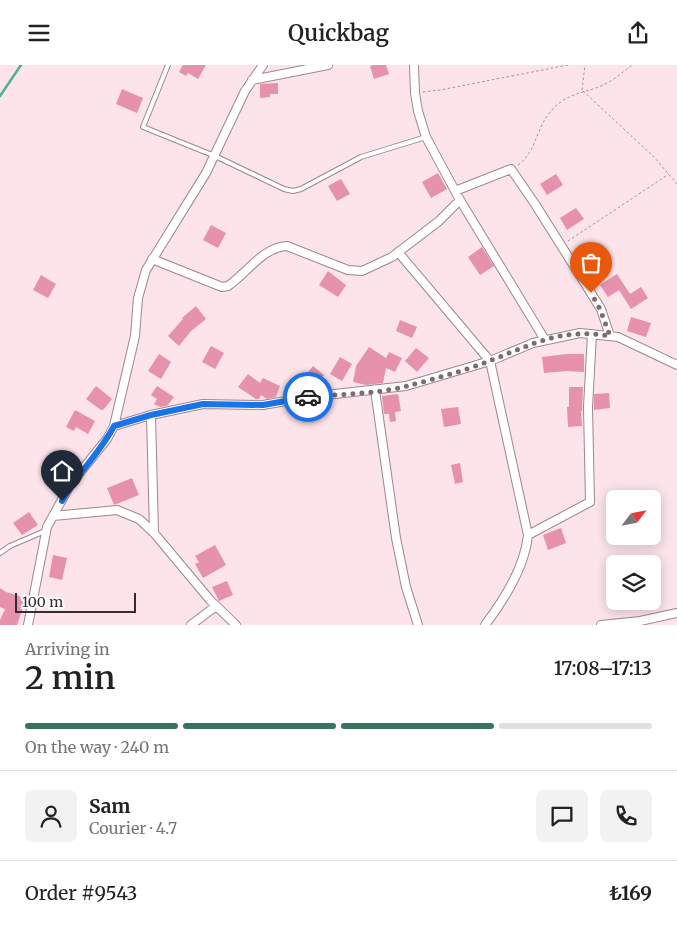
<!DOCTYPE html>
<html lang="en">
<head>
<meta charset="utf-8">
<style>
  :root { --surface:#fff; --page:#f2f2f2; --text:#222; --muted:#767676; --line:#e0e0e0; --accent:#377460 }
  body { margin:0; font-family:Merriweather,serif; background:var(--page); color:var(--text); height:100vh; display:flex; flex-direction:column; font-size:19px; white-space:nowrap }
  * { box-sizing:border-box; margin:0 }
  p { font-size:16px; color:var(--muted) }
  .icon { flex:none; width:28px; height:28px; fill:none; stroke:currentColor; stroke-width:2; stroke-linecap:round; stroke-linejoin:round }
  .map { position:relative; height:560px; overflow:hidden }
  .sheet { display:flex; flex-direction:column; background:var(--surface); flex:1 }
  .sheet>* { flex:none }
  .needle { width:32px; rotate:58deg }
  .buttons { position:absolute; left:606px; top:425px; display:grid; gap:10px }
  .buttons a { display:grid; place-items:center; width:55px; height:55px; border-radius:8px; background:var(--surface); box-shadow:0 2px 12px #0003; font-size:25px }
  .scale { position:absolute; left:15px; bottom:12px; width:121px; box-sizing:border-box; padding-left:5px; border:2px solid #362c2f; border-top:0; font-size:14px; line-height:18px; white-space:nowrap; color:#362c2f; -webkit-text-stroke:4px #fff; paint-order:stroke }
  .pin { position:absolute; display:grid; place-items:center; width:42px; height:42px; color:#fff; margin:-51px -21px; border-radius:50% 50% 50% 0; rotate:-45deg; box-shadow:0 0 5px #0007 }
  .pin .icon { rotate:45deg }
  .courier { position:absolute; display:grid; place-items:center; width:50px; height:50px; margin:-25px; border:4px solid #1a73e8; border-radius:50%; background:#fff; color:#222; box-shadow:0 1px 6px #0007 }
  .summary em { font-style:normal; font-weight:600 }
  .summary div { display:flex; flex-direction:column-reverse }
  .summary { display:flex; align-items:center; justify-content:space-between; height:85px; padding:0 25px }
  h1 { font-size:32px; font-weight:600; line-height:38px }
  .bar { display:grid; grid-template-columns:repeat(4,1fr); gap:8px 5px; align-content:center; height:60px; padding:0 25px }
  .bar i { height:6px; border-radius:4px; background:var(--line) }
  .bar .on { background:var(--accent) }
  .bar p { grid-column:span 4 }
  .line { display:flex; align-items:center; gap:12px; padding:0 25px; border-top:1px solid var(--line) }
  .line div { flex:1 }
  .round { display:grid; place-items:center; flex:none; width:52px; height:52px; border-radius:8px; background:var(--page) }
  header { display:flex; justify-content:space-between; align-items:center; height:65px; padding:0 25px; background:var(--surface); font-size:22px; font-weight:600 }
  .map>svg:first-child { display:block }
  .lines { fill:none; stroke-linecap:round; stroke-linejoin:round }
  .stream { stroke:#4eb192; stroke-width:2.5 }
  .building { fill:#e592aa }
  .lane-casing { stroke:#9e878d; stroke-width:6 }
  .street-casing { stroke:#9e878d; stroke-width:10 }
  .path { stroke:#a59297; stroke-width:1; stroke-dasharray:2.5 2.5; stroke-linecap:butt }
  .lane { stroke:#fff; stroke-width:4 }
  .street { stroke:#fff; stroke-width:8 }
  .done { stroke:#7c6c70; stroke-width:5; stroke-dasharray:0 9 }
  .route { stroke:#1a73e8; stroke-width:6 }
</style>
</head>
<body>
<header><svg class="icon" aria-label="menu" viewBox="0 0 24 24"><path d="M4 6h16M4 12h16M4 18h16"/></svg>Quickbag<svg class="icon" aria-label="share" viewBox="0 0 24 24"><path d="M12 15V3M7 8l5-5 5 5M5 13v7h14v-7"/></svg></header>
<div class="map">
<svg width="677" height="560" viewBox="0 0 677 560">
  <rect width="100%" height="100%" fill="#fde3ea"/>
  <g class="lines">
    <path class="stream" d="M0 31 21 0"/>
  </g>
  <path class="building" d="M183 0H206L198 14 188 8 186 11 179 7Z
    M373 0H386L389 9 374 14 370 1Z
    M278 18V29H270V32L260 33V19Z
    M122 24 143 33 137 48 116 39Z
    M438 108 447 124 431 133 422 117Z
    M556 109 563 120 547 130 540 119Z
    M341 114 350 129 337 136 328 121Z
    M576 143 584 154 567 165 560 153Z
    M211 160 226 168 218 183 203 175Z
    M482 182 494 201 480 210 468 192Z
    M328 206 346 220 338 232 319 220Z
    M617 209 630 229 641 222 648 233 631 244 619 225 608 232 600 220Z
    M41 210 56 219 48 233 33 225Z
    M196 241 206 254 191 266 179 281 168 271 183 254 182 253Z
    M631 252 651 258 646 272 627 266Z
    M400 255 417 262 412 273 396 266Z
    M211 281 224 288 215 304 202 297Z
    M369 282 386 293 389 287 402 293 395 307 386 303 383 318 366 320 353 317 356 301Z
    M416 283 429 293 417 307 405 296Z
    M159 289 171 297 161 314 148 306Z
    M567 289H584V307L567 306 544 308 542 292Z
    M340 292 352 299 342 316 330 309Z
    M313 301 324 310 312 324 301 316Z
    M248 309 260 318 263 313 280 321 276 332 267 334 261 330 259 334H256L238 322Z
    M96 321 112 334 103 345H101L86 334Z
    M157 321 174 332 167 341 160 342 154 339 157 334 151 330Z
    M569 322H583L582 346H581L582 361 568 362 567 342H569Z
    M609 328 610 343 594 345V329Z
    M398 329 401 346 395 347 396 356 390 357 389 349H384L382 331Z
    M458 342 461 359 444 362 441 344Z
    M75 345 95 356 88 369 76 362 74 366 66 362Z
    M460 398 463 417 455 419 451 400Z
    M132 413 139 430 114 440 107 423Z
    M29 447 38 460 22 470 13 458Z
    M561 463 566 478 548 485 543 470Z
    M215 480 226 500 203 513 195 499 199 497 195 491Z
    M53 490 67 493 62 515 49 512Z
    M227 516 233 530 219 536 212 522Z
    M0 523 6 527 26 533 17 560H0V555L5 544 0 542Z"/>
  <g class="lines">
    <g class="lane-casing">
      <path id="lane" d="M168 0 143 62 215 91 284 124 293 126 301 124 361 92 426 72
        M0 488 10 481 45 466"/>
    </g>
    <g class="street-casing">
      <path id="street" d="M414 0 415 28 418 46 426 72 460 135 545 275
        M252 15 328 0
        M455 126 511 104 535 139 601 244 610 271
        M398 187 490 296 528 470C525 501 504 535 485 560
        M152 194 222 222 228 221C247 208 263 182 287 181L348 205 362 206 392 192 439 156 460 135
        M375 325 396 473 406 522 418 560
        M151 350 154 468
        M114 361 151 350 203 339 263 340 308 332 406 321 490 296 533 278 580 268 618 272 677 300
        M53 451 117 445 139 454 154 468 210 535 236 560
        M528 470 590 437 588 342 592 269
        M28 560 47 462 70 420 107 374 114 361 135 271 138 233 146 205 206 108 245 26 263 0
        M191 560 216 541
        M601 560 640 556 677 548"/>
    </g>
    <path class="path" d="M582 25 585 0
      M583 26 654 92 677 119
      M423 27 440 25 568 0
      M518 100C537 87 536 61 552 45 568 27 584 29 603 20 614 15 623 7 632 0
      M568 176 669 109"/>
    <use href="#lane" class="lane"/>
    <use href="#street" class="street"/>
  </g>
  <g class="lines">
    <path class="done" d="M308 332C341 329 376 329 407 321 434 314 467 305 492 295 535 278 562 263 610 271L600 244 591 228"/>
    <path class="route" d="M62 436C77 409 100 388 114 361L151 350 203 339 263 340 308 332"/>
  </g>
</svg>
<div class="buttons">
<a><svg class="needle" viewBox="-14 -14 28 28"><path d="M0-13l5 13h-10z" fill="#e53935"/><path d="M0 13l5-13h-10z" fill="#767676"/></svg></a>
<a><svg class="icon" aria-label="layers" viewBox="0 0 24 24"><path d="M12 4l9 5-9 5-9-5zM3 14l9 5 9-5"/></svg></a>
</div>
<div class="scale">100 m</div>
<div class="pin" style="left:591px;top:228px;background:#ea580c"><svg class="icon" aria-label="bag" viewBox="0 0 24 24"><path d="M5 8h14l-1 12H6zM9 8a3 3 0 0 1 6 0"/></svg></div>
<div class="pin" style="left:62px;top:436px;background:#1f2937"><svg class="icon" aria-label="home" viewBox="0 0 24 24"><path d="M3 11l9-7 9 7M6 9v11h12V9"/></svg></div>
<div class="courier" style="left:308px;top:332px"><svg class="icon" aria-label="car" viewBox="0 0 24 24"><path d="M5 17H2v-5l4-1 3-4h7l3 4 3 1v5h-3M9 17h6M6 11h13"/><circle cx="7" cy="17" r="2"/><circle cx="17" cy="17" r="2"/></svg></div>
</div>
<section class="sheet">
<div class="summary"><div><h1>2 min</h1><p>Arriving in</p></div><em>17:08–17:13</em></div>
<div class="bar"><i class="on"></i><i class="on"></i><i class="on"></i><i></i><p>On the way · 240 m</p></div>
<div class="line" style="height:90px"><a class="round"><svg class="icon" aria-label="person" viewBox="0 0 24 24"><circle cx="12" cy="8" r="4"/><path d="M4 21q1-7 8-7t8 7"/></svg></a><div><b>Sam</b><p>Courier · 4.7</p></div><a class="round"><svg class="icon" aria-label="chat" viewBox="0 0 24 24"><path d="M4 5h16v11H9l-5 4z"/></svg></a><a class="round"><svg class="icon" aria-label="phone" viewBox="0 0 24 24"><path d="M5 4h4l2 5-3 2q2 4 5 5l2-3 5 2v4C11 20 4 13 5 4z"/></svg></a></div>
<div class="line" style="height:65px"><div>Order #9543</div><b>₺169</b></div>
</section>
</body>
</html>
